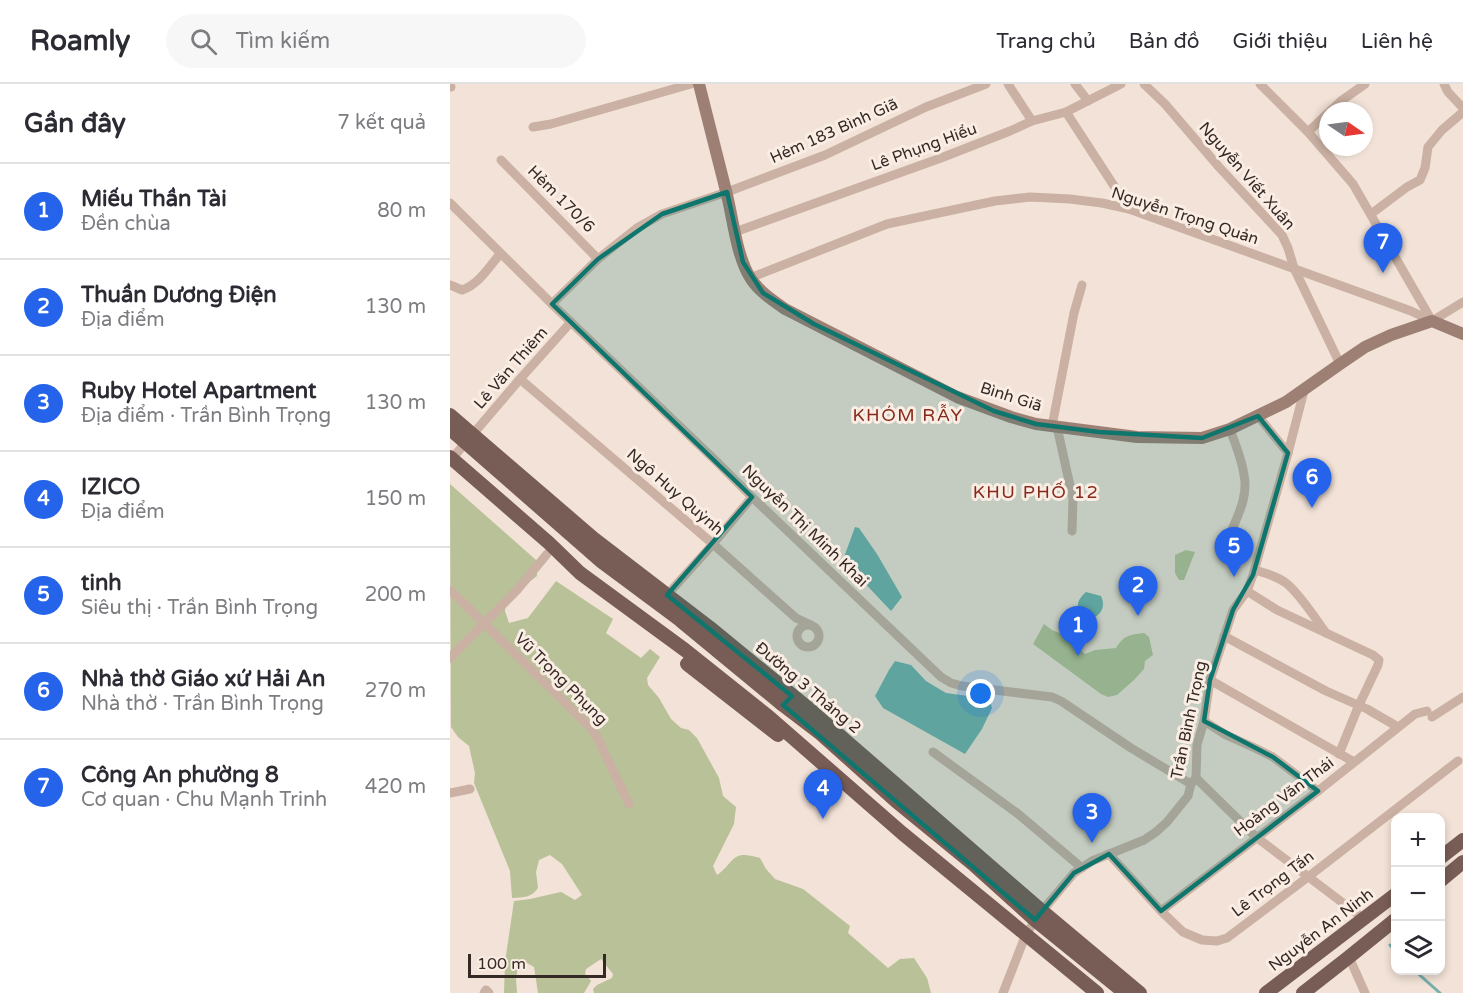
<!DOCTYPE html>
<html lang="vi">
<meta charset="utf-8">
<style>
:root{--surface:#fff;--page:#f7f7f7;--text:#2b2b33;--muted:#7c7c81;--line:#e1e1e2;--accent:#2563eb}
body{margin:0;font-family:"Varela Round",sans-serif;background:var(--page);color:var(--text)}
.controls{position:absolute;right:18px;bottom:18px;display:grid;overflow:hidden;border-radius:12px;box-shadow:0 3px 9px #0003}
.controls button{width:54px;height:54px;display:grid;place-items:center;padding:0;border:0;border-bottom:2px solid var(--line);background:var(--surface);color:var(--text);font:30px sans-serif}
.compass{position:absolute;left:869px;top:18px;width:54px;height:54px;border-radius:50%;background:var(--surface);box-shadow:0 3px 9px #0003;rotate:103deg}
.scale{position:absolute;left:18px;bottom:15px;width:138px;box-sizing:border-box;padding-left:6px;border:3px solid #352925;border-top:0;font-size:16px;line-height:21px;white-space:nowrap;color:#352925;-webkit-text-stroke:4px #faede4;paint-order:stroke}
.you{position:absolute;left:531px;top:610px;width:21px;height:21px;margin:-15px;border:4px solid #fff;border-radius:50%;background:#1a73e8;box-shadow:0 0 0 9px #1a73e833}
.badge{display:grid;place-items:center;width:39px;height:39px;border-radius:50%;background:var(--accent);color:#fff;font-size:20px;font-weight:700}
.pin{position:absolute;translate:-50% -50px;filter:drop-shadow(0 2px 3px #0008)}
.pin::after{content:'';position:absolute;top:32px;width:21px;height:18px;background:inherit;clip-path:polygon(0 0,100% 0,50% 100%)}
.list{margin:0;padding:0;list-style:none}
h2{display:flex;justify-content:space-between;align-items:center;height:78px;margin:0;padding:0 24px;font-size:26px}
h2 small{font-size:20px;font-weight:400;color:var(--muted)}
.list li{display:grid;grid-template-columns:39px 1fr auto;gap:18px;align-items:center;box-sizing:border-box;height:96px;padding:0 24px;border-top:2px solid var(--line)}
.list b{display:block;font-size:22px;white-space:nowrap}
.list p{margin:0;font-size:20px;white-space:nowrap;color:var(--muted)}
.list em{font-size:20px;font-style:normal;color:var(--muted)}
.icon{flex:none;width:33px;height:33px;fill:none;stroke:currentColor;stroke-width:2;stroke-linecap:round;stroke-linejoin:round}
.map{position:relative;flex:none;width:1013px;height:909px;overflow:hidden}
header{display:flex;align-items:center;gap:36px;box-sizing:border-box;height:84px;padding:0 30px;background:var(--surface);border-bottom:2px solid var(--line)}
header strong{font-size:28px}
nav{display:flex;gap:33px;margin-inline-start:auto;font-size:21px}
.search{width:420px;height:54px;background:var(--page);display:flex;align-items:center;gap:15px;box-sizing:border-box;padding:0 21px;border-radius:33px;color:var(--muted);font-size:22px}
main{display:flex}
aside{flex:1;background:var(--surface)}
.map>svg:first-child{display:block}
</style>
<header>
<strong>Roamly</strong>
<div class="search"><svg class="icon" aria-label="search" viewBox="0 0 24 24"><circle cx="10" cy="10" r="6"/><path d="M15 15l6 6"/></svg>Tìm kiếm</div>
<nav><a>Trang chủ</a><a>Bản đồ</a><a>Giới thiệu</a><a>Liên hệ</a></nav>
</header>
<main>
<aside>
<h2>Gần đây<small>7 kết quả</small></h2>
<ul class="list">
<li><span class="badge">1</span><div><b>Miếu Thần Tài</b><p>Đền chùa</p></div><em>80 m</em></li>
<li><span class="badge">2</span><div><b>Thuần Dương Điện</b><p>Địa điểm</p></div><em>130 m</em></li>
<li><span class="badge">3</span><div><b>Ruby Hotel Apartment</b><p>Địa điểm · Trần Bình Trọng</p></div><em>130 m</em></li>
<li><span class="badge">4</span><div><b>IZICO</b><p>Địa điểm</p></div><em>150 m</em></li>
<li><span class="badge">5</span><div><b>tinh</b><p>Siêu thị · Trần Bình Trọng</p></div><em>200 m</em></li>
<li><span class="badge">6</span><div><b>Nhà thờ Giáo xứ Hải An</b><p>Nhà thờ · Trần Bình Trọng</p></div><em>270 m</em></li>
<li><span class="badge">7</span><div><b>Công An phường 8</b><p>Cơ quan · Chu Mạnh Trinh</p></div><em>420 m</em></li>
</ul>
</aside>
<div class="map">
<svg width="1013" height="909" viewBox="0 0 1013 909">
<rect width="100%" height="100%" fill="#f2e2d7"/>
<g fill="#b8c197">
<path d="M0,400l86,76 1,16 -31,24 -1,11 4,12 19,-5 28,-37 57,38 -7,14 35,25 9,-9 10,8 -13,21 1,7 11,13 12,21 10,9 8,2 8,8 22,40 4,18 13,11 -2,17 -21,42 4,9c19,-14 14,-26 43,-17l6,11 9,10 28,10 47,37 -2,7 40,35 12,-9 14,-1 13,20 4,15h-337l-1,-4 4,-4 15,-7 1,-4 -12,-15 -15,10 -1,5 6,7 -7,12h-46l-4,-26 -7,-4 -9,3 -2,13 1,14h-13l1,-31 9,-61 16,-2 31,-7 14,8 7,-5 -20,-31 -12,-9 -11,5 -3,12 2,16c-7,10 -14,9 -26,10l-2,-27 -36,-88 1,-10 -6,-27 -11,-9 -7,-10z"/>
<polygon points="736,466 745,468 734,496 729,496 725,489 725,471"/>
<path d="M594,540l8,6 12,5 21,19 10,-4 21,-2c8,-13 13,-13 28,-15l5,4 4,18 -8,6 -1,8 -10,11 -17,15 -9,2 -7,-3 -68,-50z"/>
</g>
<g fill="#75b0ac">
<polygon points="405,443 409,444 427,470 452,513 441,527 393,476"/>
<path d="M636,508l15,4c4,9 2,16 -6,21 -15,-4 -25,-11 -9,-25z"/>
<polygon points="445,577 461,581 476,597 496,609 533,614 540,616 542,624 532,645 515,670 433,624 425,612 439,586"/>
</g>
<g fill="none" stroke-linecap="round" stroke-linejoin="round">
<g stroke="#75b0ac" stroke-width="3">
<polyline points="940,861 946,868"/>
<polyline points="964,886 990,909"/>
</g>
<g stroke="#cab1a3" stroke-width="9">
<polyline points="558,0 582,37"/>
<polyline points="625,0 638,17"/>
<polyline points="694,0 715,20 769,83 832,151 838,164 844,184 890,280"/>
<polyline points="810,0 858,48 903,100 982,237"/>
<polyline points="994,0 998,8 1013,24"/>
<polyline points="0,3 1,3"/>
<polyline points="880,27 891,17 915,0"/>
<polyline points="616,28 679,125"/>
<polyline points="83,43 101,40 241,0"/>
<polyline points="858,48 878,29"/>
<polyline points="51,76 148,175"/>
<polyline points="0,119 102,220 266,377 302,413 491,593 501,599 512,602 602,613 611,617 681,664 741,700"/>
<polyline points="921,130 957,103 970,96 975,84 978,63 992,46 1013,28"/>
<polyline points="285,148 491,74 560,47 582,37 616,28 671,0"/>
<polyline points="300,194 437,140 545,117 580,113 620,115 652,119 679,125 961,227 982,237"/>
<path d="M0,201l12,5c17,-6 27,-23 38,-36"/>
<polyline points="102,220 148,175 187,144 212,130 277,108 375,71 476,23 536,0"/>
<polyline points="982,237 1013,218"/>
<polyline points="70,295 263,460 346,534 361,541"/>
<polyline points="808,332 838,369"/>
<polyline points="602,342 624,229 632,201"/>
<polyline points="607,343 623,415 622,447"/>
<polyline points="0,377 70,295 121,238"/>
<path d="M778,455c8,-20 21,-42 16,-64 -2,-16 -9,-31 -14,-46"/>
<path d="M805,486c10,3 22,6 31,13 14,11 29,35 40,50"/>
<polyline points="0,506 140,643 148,655 179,720"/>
<polyline points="797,507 827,526 923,571 929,576 928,581 909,621 889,670"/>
<polyline points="217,511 263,460 302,413"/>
<circle cx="358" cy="552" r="11"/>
<polyline points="774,552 876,607 917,625 948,643"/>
<polyline points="0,574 68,505 97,470"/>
<polyline points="760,596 904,678"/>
<polyline points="982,633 1013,613"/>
<polyline points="754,637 776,651 805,664 823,673 868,707"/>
<polyline points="483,668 567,729 632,784"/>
<polyline points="746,694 806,753 914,835"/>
<polyline points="0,709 20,705"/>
<polyline points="659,770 711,827 733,848 752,856 767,857 777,854 858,793 1008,677"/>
<polyline points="711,827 868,707 965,630 977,627"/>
<polyline points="899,873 915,909"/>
<polyline points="34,909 36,906 39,909"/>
<polyline points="553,909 576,850 592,827 624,789 642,777 694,756 706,748 717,738 738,712 741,700 746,694 747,661 754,637 760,596 783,526 797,507 803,491 838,369 855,303"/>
</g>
<path stroke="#9e7f74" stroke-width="12" d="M249,0c9,36 18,71 27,107 7,26 10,65 25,88 9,13 21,21 34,30l172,88 54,20 25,7 101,13 65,1 28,-9 56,-27 54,-38 25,-17 26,-12 41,-14 31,13"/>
<g stroke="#785d56" stroke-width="14">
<polyline points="0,331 143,454 259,543 358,624 592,827 690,909"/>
<polyline points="0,345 152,478 230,536 333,621 371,650 446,717 523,780 585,836 675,909"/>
<polyline points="0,373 99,459 130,489 235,566 319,633 452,749 647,909"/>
<polyline points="237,580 328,651"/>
<polyline points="990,774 1013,756"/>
<polyline points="990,797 1013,778"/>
<polyline points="816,909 946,810"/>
<polyline points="853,909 899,873 946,835"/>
</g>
</g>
<path fill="#0f766e" fill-opacity="0.2" stroke="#0f766e" stroke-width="4.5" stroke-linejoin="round" d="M277,108l16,70 20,31 51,31 180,87 42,13 63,8 103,6 56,-22 30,37 -35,122 -20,35 -23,70 -6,41 69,36 45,34 -157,120 -52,-57 -35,19 -39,47 -252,-215 9,-9 -125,-101 85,-98 -200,-193 46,-45 64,-45z"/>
<g text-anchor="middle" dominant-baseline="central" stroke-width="6" stroke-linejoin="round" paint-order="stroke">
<g font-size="16" fill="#352925" stroke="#faede4">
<text transform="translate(384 47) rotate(-24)">Hẻm 183 Bình Giã</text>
<text transform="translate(474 63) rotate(-20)">Lê Phụng Hiểu</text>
<text transform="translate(797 92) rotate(49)">Nguyễn Viết Xuân</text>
<text transform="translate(111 115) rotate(45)">Hẻm 170/6</text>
<text transform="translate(735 132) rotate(18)">Nguyễn Trọng Quản</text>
<text transform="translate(61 284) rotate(-49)">Lê Văn Thiêm</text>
<text transform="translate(561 313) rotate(18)">Bình Giã</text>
<text transform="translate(225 408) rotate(41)">Ngô Huy Quỳnh</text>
<text transform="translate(355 442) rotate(44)">Nguyễn Thị Minh Khai</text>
<text transform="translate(111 595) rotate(45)">Vũ Trọng Phụng</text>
<text transform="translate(358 604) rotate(40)">Đường 3 Tháng 2</text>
<text transform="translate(739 636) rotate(-78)">Trần Bình Trọng</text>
<text transform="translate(834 713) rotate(-37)">Hoàng Văn Thái</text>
<text transform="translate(823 800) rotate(-37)">Lê Trọng Tấn</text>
<text transform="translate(871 846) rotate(-37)">Nguyễn An Ninh</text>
</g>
<g font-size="18" letter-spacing="1.5" fill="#87291b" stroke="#faede4">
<text x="458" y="331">KHÓM RẪY</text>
<text x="586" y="408">KHU PHỐ 12</text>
</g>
</g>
</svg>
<div class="controls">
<button>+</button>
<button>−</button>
<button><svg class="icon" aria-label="layers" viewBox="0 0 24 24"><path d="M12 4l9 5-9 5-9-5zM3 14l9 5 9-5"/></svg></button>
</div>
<svg class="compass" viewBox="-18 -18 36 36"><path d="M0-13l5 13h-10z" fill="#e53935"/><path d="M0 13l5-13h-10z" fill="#7c7c81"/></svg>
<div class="scale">100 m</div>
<div class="you"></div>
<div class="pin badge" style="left:628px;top:572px">1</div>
<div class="pin badge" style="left:688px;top:532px">2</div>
<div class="pin badge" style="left:642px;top:759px">3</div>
<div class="pin badge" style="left:373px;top:735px">4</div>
<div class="pin badge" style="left:784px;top:493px">5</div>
<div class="pin badge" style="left:862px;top:424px">6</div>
<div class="pin badge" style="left:933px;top:189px">7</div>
</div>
</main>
